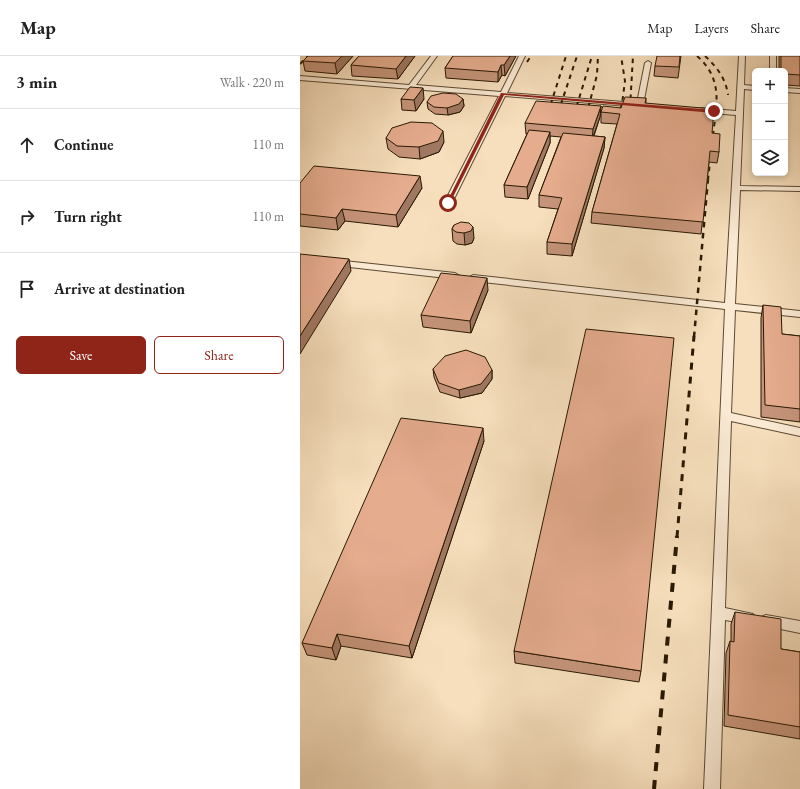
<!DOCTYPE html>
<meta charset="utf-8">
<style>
:root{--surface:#fff;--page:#f2f2f2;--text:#222;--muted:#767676;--line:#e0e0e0;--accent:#8f2418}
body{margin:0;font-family:"EB Garamond",serif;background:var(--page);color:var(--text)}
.controls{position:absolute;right:12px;top:12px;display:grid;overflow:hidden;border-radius:6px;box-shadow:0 2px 6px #0003}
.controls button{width:36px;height:36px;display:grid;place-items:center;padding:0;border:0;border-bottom:1px solid var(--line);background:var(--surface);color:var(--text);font:20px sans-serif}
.stop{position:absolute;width:12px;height:12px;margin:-9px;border:3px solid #8f2418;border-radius:50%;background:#fff}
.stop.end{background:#8f2418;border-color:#fff;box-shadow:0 1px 4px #0008}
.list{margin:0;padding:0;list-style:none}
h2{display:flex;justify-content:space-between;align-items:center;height:52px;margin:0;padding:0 16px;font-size:17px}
h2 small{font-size:13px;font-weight:400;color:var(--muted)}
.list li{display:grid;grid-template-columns:26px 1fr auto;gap:12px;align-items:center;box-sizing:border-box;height:72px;padding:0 16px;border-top:1px solid var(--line)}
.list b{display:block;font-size:15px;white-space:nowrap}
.list em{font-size:13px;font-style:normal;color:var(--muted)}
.actions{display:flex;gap:8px;padding:12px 16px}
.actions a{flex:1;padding:9px 0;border:1px solid var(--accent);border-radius:6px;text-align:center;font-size:14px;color:var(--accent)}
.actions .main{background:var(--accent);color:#fff}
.icon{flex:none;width:22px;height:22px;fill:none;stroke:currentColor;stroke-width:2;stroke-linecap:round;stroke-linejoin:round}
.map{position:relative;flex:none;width:500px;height:733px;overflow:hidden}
header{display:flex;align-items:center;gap:24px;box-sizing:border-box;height:56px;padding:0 20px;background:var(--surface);border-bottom:1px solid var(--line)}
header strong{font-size:19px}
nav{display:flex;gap:22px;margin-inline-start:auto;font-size:14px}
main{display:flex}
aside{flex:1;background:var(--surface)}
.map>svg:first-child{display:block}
</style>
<header>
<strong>Map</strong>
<nav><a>Map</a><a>Layers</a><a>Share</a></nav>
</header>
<main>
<aside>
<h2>3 min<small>Walk · 220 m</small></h2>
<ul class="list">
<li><svg class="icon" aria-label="ahead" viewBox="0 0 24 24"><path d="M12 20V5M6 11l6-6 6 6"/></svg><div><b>Continue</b></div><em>110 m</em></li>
<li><svg class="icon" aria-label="right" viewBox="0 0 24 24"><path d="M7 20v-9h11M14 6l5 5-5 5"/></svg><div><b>Turn right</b></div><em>110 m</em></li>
<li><svg class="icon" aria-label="arrive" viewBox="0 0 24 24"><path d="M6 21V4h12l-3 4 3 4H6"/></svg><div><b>Arrive at destination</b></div></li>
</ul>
<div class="actions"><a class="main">Save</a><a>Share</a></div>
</aside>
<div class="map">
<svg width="500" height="733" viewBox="0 0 500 733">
<rect width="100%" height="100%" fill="#f7dfbd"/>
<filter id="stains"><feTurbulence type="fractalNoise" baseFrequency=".005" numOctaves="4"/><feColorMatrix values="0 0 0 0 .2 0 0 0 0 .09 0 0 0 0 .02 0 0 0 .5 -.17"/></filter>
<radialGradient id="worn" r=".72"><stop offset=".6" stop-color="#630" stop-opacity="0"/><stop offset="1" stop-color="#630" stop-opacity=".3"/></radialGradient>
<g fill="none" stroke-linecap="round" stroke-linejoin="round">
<defs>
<g id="service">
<polygon points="131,0 137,0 116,29 201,36 219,0 225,0 207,37 337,47 345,7 348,5 351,7 343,49 340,51 205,40 152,147 148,149 144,147 199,40 0,24 0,20 109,29"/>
<polygon points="439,0 445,0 444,29 455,30 455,34 444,33 440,130 500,131 500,135 440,134 435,248 500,255 500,261 435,254 431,357 500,372 500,380 431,365 425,552 453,558 455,562 453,566 448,568 425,564 420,733 404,733 425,253 173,225 168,222 173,219 425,247 436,59 400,56 397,54 400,52 436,55"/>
<rect x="470" y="0" width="6" height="15"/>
<polygon points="485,32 500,33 500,37 485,36"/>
<polygon points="35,204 155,217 160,220 155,223 32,209 31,207 32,205"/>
<polygon points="466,559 500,565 500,577 461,569 459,565 461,561"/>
</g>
</defs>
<use href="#service" stroke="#5c4a32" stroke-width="2"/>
<use href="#service" fill="#faead4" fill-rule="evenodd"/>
<g stroke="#291903" stroke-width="2" stroke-dasharray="4.5 4.5" stroke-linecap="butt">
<path d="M397,0c29,25 18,54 15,88"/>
<path d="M405,0c12,11 21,23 23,39"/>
<polyline points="227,6 231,0"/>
<polyline points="0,8 8,0"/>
<polyline points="330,52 333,0"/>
<polyline points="248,57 266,0"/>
<polyline points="258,57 277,0"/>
<polyline points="274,59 292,0"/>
<polyline points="286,60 297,19 298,0"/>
<polyline points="318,62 322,48 325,25 321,0"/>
<polyline points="408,124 410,106"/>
</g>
<polyline stroke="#291903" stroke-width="2.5" stroke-dasharray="5.5 5.5" stroke-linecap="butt" points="394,281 408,123"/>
<polyline stroke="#291903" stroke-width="3" stroke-dasharray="7 7" stroke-linecap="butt" points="377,481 394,280"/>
<polyline stroke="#291903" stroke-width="4" stroke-dasharray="9 9" stroke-linecap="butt" points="354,733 377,480"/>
</g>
<g fill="#c5947a" stroke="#291903">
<polygon points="8,0 53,0 37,18 5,15 3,5"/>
<polygon points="59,0 115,0 98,23 52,20 51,9"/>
<polygon points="153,0 216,0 205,20 202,19 198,26 146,22 145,12"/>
<polygon points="381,0 378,22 354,20 355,10"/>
<polygon points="479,0 500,0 500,30 485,29 485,15 479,15"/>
<polygon points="346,42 346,48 412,77 419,96 417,107 409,106 401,178 291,167 292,156 317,68 301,67 301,56 321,52"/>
<polygon points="101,43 124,43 116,55 102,54"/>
<polygon points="163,43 164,50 160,56 148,59 135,58 128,53 127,46"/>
<polygon points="301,50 300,61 294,80 305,81 304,92 272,200 247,198 247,186 258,153 239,151 239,139 261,81 250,80 250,87 228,143 205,141 204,129 227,78 226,78 225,67"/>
<polygon points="86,82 144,86 139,96 120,103 99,101 88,93"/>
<polygon points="0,127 122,132 98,171 45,165 38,174 0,170"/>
<polygon points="154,169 174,182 172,187 165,189 157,188 153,185 152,173"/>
<polygon points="188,234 171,277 123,271 121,259"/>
<polygon points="463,249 482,278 500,280 500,366 461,361 461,262"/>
<polygon points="133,313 192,314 192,323 182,337 160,342 140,336 134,321"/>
<polygon points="184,385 112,602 41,590 36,604 7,599 2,587"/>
<polygon points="435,556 481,593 500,596 500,683 424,670 426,597 430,585 431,586 431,568"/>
<polygon points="214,595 341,615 339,626 215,607"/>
</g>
<g fill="#a07863" stroke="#291903">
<polygon points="42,0 53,0 37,18 35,7"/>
<polygon points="106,0 115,0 98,23 96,13"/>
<polygon points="210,0 216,0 205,20 204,9"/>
<polygon points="201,9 202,19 198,26 198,16"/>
<polygon points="123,32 124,43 116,55 114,44"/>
<polygon points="163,43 164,50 160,56 148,59 147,52"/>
<polygon points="301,50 300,61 292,84 293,73"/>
<polygon points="143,75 144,86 139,96 120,103 119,91"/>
<polygon points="250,76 250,87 228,143 227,131"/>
<polygon points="305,81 304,92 272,200 272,188"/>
<polygon points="120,120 122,132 98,171 96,159"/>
<polygon points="42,153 45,165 38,174 36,162"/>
<polygon points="173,171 174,182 172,187 165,189 164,177"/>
<polygon points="49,203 51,215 0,298 0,280"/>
<polygon points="187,222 188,234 171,277 170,265"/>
<polygon points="192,314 192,323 182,337 160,342 159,334"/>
<polygon points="183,372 184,385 112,602 109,590"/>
<polygon points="37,578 41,590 36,604 32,592"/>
</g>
<g fill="#e5ac8e" stroke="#291903">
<polygon points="8,0 42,0 35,7 3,5"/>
<polygon points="59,0 106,0 96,13 51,9"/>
<polygon points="153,0 210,0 204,9 201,9 198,16 145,12"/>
<polygon points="357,0 380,0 379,11 355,10"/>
<polygon points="481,0 500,0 500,19 485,18 485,15 481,15"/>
<polygon points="110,31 123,32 114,44 101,43"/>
<polygon points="143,37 156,38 163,43 159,48 147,52 134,51 127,46 131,40"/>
<polygon points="325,41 346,42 345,47 414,53 412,77 420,78 419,96 410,95 403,166 292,156 320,58 301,56 303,50 321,52"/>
<polygon points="236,45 301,50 293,73 225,67"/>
<polygon points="111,66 132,67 143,75 138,85 119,91 97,90 86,82 92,72"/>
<polygon points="229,74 250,76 227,131 204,129"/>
<polygon points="263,77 305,81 272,188 247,186 262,142 239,139"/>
<polygon points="14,110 120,120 96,159 42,153 36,162 0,158 0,127"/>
<polygon points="161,166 169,167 173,171 171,175 164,177 156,176 152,173 154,169"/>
<polygon points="0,198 49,203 0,280"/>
<polygon points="141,217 187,222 170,265 121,259"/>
<polygon points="463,249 481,251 482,278 500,280 500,353 465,349"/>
<polygon points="286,273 374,282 341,615 214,595"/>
<polygon points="166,294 185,301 192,314 181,328 159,334 139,327 133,313 145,300"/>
<polygon points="101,362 183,372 109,590 37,578 32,592 2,587"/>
<polygon points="435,556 481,563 481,593 500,596 500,671 428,659 430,585 434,586"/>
</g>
<polygon fill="#8f2418" points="201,37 414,54 416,55 414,57 204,39 150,147 146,148"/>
<rect width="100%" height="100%" filter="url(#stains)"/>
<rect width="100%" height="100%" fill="url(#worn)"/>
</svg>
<div class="controls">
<button>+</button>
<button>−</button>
<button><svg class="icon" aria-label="layers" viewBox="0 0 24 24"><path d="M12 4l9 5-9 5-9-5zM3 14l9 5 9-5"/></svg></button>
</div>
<div class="stop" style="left:148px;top:147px"></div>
<div class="stop end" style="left:414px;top:55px"></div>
</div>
</main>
